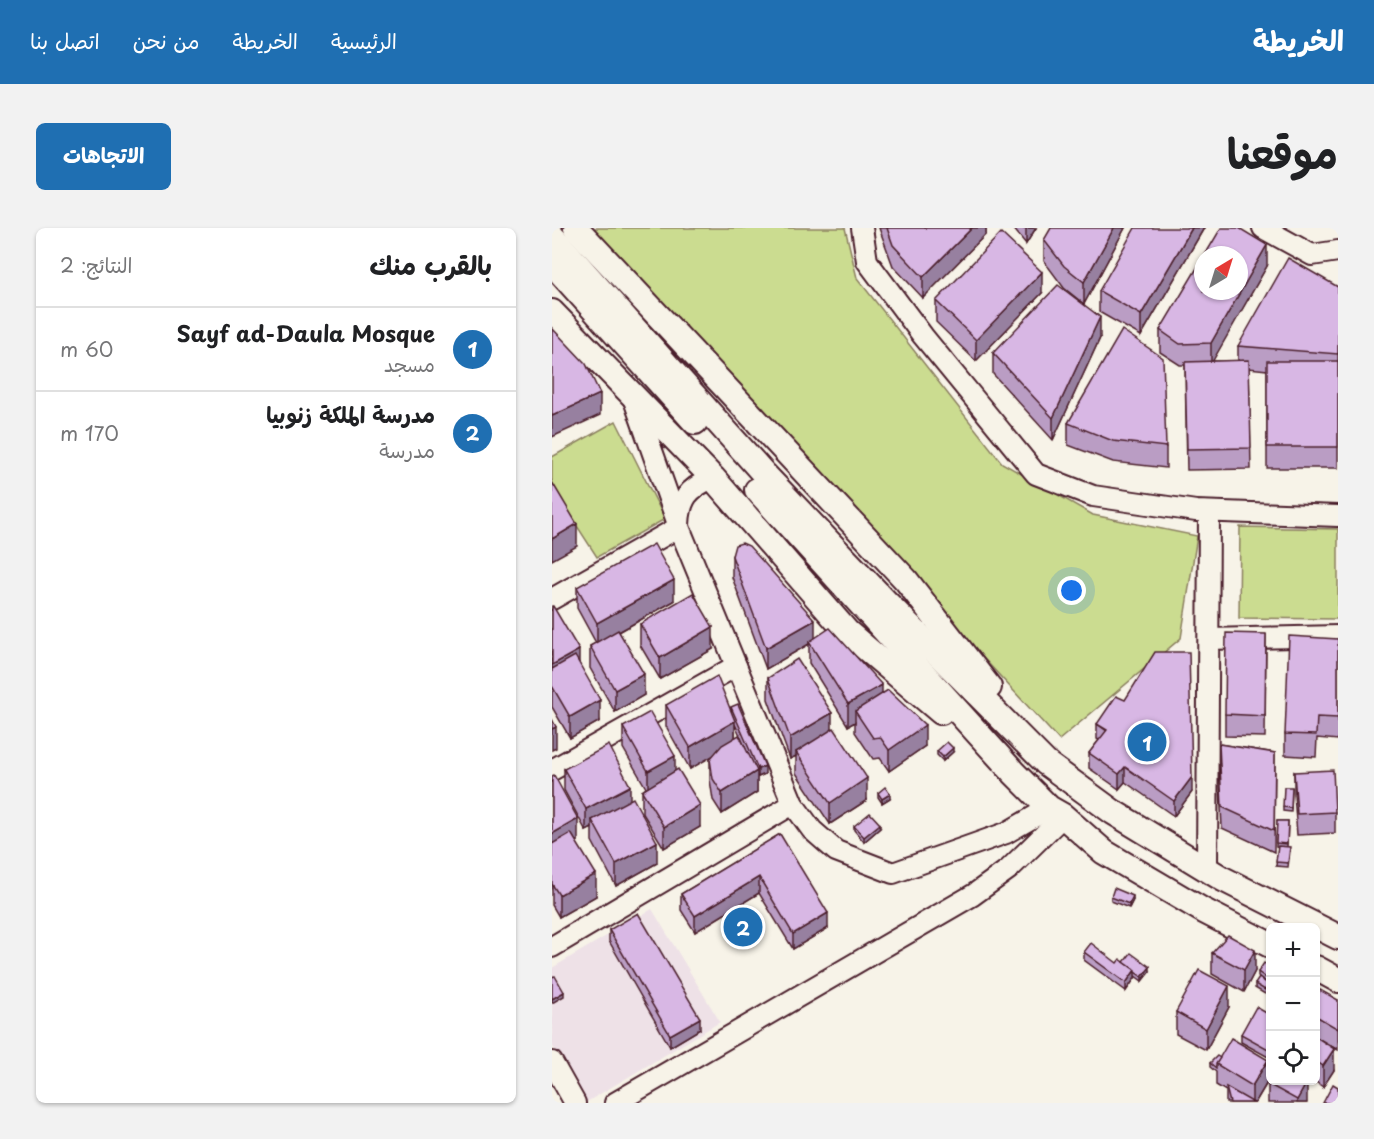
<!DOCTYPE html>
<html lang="ar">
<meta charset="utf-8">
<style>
:root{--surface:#fff;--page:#f2f2f2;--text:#202124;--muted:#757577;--line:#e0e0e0;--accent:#1f6fb2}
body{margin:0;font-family:"Playpen Sans","Playpen Sans Arabic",sans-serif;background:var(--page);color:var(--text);direction:rtl}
.controls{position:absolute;right:18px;bottom:18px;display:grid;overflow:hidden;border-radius:9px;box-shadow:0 2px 4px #0004}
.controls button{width:54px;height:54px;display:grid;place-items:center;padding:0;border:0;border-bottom:2px solid var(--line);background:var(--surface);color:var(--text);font:30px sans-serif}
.compass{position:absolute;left:642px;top:18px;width:54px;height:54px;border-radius:50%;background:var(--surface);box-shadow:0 2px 4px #0004;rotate:38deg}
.you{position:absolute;left:520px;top:363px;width:21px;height:21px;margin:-15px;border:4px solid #fff;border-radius:50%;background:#1a73e8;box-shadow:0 0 0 9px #1a73e833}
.badge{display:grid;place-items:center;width:39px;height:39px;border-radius:50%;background:var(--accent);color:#fff;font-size:20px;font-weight:700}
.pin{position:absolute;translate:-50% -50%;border:3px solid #fff;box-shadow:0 2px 6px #0006}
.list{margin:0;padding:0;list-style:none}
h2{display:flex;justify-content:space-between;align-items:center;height:78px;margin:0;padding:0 24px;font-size:26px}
h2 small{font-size:20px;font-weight:400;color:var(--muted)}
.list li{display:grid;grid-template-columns:39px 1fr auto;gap:18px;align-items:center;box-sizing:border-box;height:84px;padding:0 24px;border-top:2px solid var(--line)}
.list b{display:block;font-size:22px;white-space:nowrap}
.list p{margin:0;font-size:20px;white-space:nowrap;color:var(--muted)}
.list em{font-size:20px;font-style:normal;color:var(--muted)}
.icon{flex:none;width:33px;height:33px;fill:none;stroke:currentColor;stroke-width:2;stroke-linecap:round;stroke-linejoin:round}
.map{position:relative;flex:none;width:786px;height:875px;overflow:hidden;direction:ltr;border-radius:9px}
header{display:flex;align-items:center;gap:36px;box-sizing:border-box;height:84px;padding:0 30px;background:var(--accent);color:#fff}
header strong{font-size:28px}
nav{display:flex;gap:33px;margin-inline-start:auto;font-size:21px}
.intro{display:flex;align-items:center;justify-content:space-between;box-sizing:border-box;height:144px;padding:0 36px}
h1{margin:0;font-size:42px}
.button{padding:15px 27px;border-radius:9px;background:var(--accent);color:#fff;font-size:21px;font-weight:700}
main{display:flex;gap:36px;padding:0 36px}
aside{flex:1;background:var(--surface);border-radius:9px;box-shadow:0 2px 4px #0004}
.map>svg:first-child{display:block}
</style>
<header>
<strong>الخريطة</strong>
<nav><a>الرئيسية</a><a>الخريطة</a><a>من نحن</a><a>اتصل بنا</a></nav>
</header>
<div class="intro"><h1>موقعنا</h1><a class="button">الاتجاهات</a></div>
<main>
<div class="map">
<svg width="786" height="875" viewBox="0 0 786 875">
<rect width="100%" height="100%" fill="#f7f3e8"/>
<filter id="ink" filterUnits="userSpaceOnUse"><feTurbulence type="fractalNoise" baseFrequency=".0167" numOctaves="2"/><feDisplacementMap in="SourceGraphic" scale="12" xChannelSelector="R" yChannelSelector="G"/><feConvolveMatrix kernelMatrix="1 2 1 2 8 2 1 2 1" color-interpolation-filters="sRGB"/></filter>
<g filter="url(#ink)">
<polygon fill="#eee1e7" points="100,681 168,794 33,875 0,817 0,740"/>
<g fill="#cbdc90" stroke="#8a7e5e" stroke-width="1.5">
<polygon points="34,0 293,0 305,50 450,235 541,287 645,308 629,410 507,512"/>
<polygon points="64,193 113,291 45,329 0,259 0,229"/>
<polygon points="688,299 786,301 786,391 687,390"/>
</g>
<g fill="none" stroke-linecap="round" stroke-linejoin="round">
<defs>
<g id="minor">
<polyline points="310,0 315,33 371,108 484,246 541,268 644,283 786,288"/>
<polyline points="711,0 760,27 786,23"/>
<polyline points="81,169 127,299 241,576 260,602 284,623 341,645 454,605 497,580"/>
<path d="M127,297c1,-26 9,-37 34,-47"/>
<polyline points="0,371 127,299"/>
<polyline points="657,411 786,408"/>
<polyline points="0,542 184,438"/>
<polyline points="655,641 657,284"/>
<polyline points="0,719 241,576"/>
<polyline points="0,834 23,875"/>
<polyline points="63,875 421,667 457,641 511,588"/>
</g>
<g id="major">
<polyline points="24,0 354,352 437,459"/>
<polyline points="0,8 213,247 334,374 494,535 561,584 671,651 786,709"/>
<polyline points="0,35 143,194"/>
<polyline points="0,84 161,250 295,404 389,484"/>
<polyline points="205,262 462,545 497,580 511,588 552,624 652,683 718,717"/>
<polyline points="764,740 786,752"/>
</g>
</defs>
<use href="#minor" stroke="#4a1f2b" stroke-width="24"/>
<use href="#major" stroke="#4a1f2b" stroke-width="28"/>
<use href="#minor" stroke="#f7f3e8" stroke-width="20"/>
<use href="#major" stroke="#f7f3e8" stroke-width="24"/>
</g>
<g fill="#ba9dc4" stroke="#4a1f2b" stroke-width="1.5" fill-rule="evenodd">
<polygon points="327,0 434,0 434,6 371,70 341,38"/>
<polygon points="461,0 484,0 474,16"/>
<polygon points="573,0 532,76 512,60 492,33 492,12"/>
<polygon points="652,0 589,108 547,84 547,63"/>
<polygon points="715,38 660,133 686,133 686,118 786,59 786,240 715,240 715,142 697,140 699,241 635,242 633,137 628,137 608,124 608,102"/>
<polygon points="490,65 424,133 384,94 384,73"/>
<polygon points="548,110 501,212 441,146 441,125"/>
<polygon points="516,195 614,219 614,240 561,234 516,217"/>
<polygon points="180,328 263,410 330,466 373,518 337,543 328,530 321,531 303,504 303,494 296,498 257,435 257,416 214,441 180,349"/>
<polygon points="25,359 122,373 67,404 92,467 63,484 38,440 38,418 44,415 25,380"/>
<polygon points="0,378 27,435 48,493 18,510 0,479"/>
<polygon points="88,396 161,421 108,451 88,417"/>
<polygon points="714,406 713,509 673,508 673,486"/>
<polygon points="786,411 786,512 765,510 764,529 733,527 733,506"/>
<polygon points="216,450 280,500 315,572 278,596 244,545 244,528 238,531 216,471"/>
<path d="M114,477l65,7v-5l34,67 -7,3 -1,-1v16l-35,22 -9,-14 -3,-20v-21l3,-4 -23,14 -24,-43zM183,496l11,25 -11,-12z"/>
<polygon points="545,496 640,564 622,588 573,554 567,561 537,540 537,525 547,512 545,511"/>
<polygon points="71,499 123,543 148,599 112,620 90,584 90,563 94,560 71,520"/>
<polygon points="667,516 723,525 722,624 670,600 667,537"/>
<polygon points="385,523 401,524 391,533 385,527"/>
<polygon points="12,541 105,635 64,658 40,613 40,600 34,603 12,562"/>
<polygon points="742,544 783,584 783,605 745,607 742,566"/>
<polygon points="0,548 26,613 24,613 44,668 7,689 0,677"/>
<polygon points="740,559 739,584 731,583 731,579"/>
<polygon points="326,565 338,570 330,575 326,569"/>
<polygon points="725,593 736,593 735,619 738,623 736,639 724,638 726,620 724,619"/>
<polygon points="302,598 328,600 312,614 302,602"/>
<polygon points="228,606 276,700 241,721 207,665 143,704 129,682 129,666"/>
<polygon points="559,669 581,672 577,680 559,673"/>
<polygon points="57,702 148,801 118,819 57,713"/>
<polygon points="532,724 565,735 572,734 598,743 590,753 583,748 583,750 574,763 532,732"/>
<polygon points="660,725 703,743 692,764 660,746"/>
<polygon points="718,739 718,771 718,763 716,762 713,766 703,760 703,756 715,755 706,748 706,744"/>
<polygon points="764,770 786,772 786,822 764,809"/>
<polygon points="677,779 654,822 624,806 624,784"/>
<polygon points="718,787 718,830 689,814 689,806"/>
<polygon points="764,809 782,842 771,859 761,852 764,852"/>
<polygon points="668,830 716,853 703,875 674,875 674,863 664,857 664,844 658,839 658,835"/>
<polygon points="716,856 755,875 716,875"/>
</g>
<g fill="#9780a0" stroke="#4a1f2b" stroke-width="1.5">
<polygon points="420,0 434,0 434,6 371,70 371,49"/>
<polygon points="474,0 484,0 474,16"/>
<polygon points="562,0 573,0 532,76 532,54"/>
<polygon points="640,0 652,0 589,108 589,87"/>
<polygon points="715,17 715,38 659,136 659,115"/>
<polygon points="490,44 490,65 424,133 424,112"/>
<polygon points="548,89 548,110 501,212 501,190"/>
<polygon points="48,166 48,187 0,209 0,188"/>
<polygon points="25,296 25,318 0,332 0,311"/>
<polygon points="122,352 122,373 45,416 45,395"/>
<polygon points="263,392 263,413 257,414 257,416 214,441 214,420"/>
<polygon points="161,399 161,421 108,451 108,430"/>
<polygon points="27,422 27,443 0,459 0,437"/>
<polygon points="92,446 92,467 63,484 63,462"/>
<polygon points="330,457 330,478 303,483 303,494 296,498 296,476"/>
<polygon points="48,472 48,493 18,510 18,489"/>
<polygon points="280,485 280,506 244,524 244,528 238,531 238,510"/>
<polygon points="183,493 183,515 138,541 138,519"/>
<polygon points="373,497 373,518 337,543 337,522"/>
<polygon points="4,499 4,520 0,522 0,501"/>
<polygon points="401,520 401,524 391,533 391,529"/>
<polygon points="123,528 123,549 96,564 96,543"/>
<polygon points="213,538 213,546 206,549 206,541"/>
<polygon points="573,539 573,554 567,561 567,546"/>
<polygon points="205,543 205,564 170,586 170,565"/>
<polygon points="640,549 640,564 622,588 622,573"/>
<polygon points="315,550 315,572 278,596 278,575"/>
<polygon points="78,558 78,579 40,592 40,600 34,603 34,581"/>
<polygon points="338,566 338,570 330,575 330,571"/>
<polygon points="148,577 148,599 112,620 112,599"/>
<polygon points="26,591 26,613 0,627 0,606"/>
<polygon points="328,596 328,600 312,614 312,609"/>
<polygon points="105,614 105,635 64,658 64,636"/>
<polygon points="44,646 44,668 7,689 7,667"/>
<polygon points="207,649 207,665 143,704 143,688"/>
<polygon points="581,668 581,672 577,680 577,676"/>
<polygon points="276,685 276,700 241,721 241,706"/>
<polygon points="703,722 703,743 692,764 692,742"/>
<polygon points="598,739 598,743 590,753 590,749"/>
<polygon points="583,742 583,750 574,763 574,755"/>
<polygon points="677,758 677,779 654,822 654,801"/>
<polygon points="12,764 12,768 0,775 0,771"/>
<polygon points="148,790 148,801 118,819 118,807"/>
<polygon points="782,821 782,842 771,859 771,838"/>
<polygon points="716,832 716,853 703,875 700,875 700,858"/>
<polygon points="755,854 755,875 745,875 745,872"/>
</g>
<g fill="#d8b7e4" stroke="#4a1f2b" stroke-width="1.5">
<polygon points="335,0 420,0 371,49 341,17"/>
<polygon points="499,0 562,0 532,54 512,38 492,12"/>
<polygon points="583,0 640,0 589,87 547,63"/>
<polygon points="669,0 687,0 715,17 659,115 628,116 608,102 651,30 651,63 687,63 687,27 653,27"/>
<polygon points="449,5 490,44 424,112 384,73"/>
<polygon points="736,30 786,59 786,126 686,118"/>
<polygon points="506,57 548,89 501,190 441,125"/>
<polygon points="0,100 34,136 48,166 0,188"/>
<polygon points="570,102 611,130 614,219 561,213 516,195"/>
<polygon points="697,132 699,220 635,221 633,134"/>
<rect x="715" y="133" width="71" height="86"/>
<polygon points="0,254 25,296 0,311"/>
<polygon points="190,315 197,318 263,392 214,420 180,328 183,317"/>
<polygon points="102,316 122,352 45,395 25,359"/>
<polygon points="141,365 161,399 108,430 88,396"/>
<polygon points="0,378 1,378 27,422 0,437"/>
<polygon points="278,400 330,457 296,476 257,414"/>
<polygon points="66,402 92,446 63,462 38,418"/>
<polygon points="674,405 714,406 713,488 673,486"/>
<polygon points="737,408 786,411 786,490 765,489 764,507 733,506"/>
<polygon points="603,424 637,424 640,549 622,573 573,539 567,546 537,525 555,502 545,496 564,468 573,472"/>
<polygon points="23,428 48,472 18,489 0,458 0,441"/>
<polygon points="245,431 280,485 238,510 216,450"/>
<polygon points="165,448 183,493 138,519 114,477"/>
<polygon points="336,462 373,497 337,522 328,509 321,510 303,483"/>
<polygon points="186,476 213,538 206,541 179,479"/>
<polygon points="98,484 123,528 96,543 71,499"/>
<polygon points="0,491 4,499 0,501"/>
<polygon points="282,500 315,550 278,575 244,524"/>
<polygon points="187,507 205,543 170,565 161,551 158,531 170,517"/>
<polygon points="395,514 401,520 391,529 385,523"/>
<polygon points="667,516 723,525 722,603 670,579"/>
<polygon points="57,517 78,558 34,581 12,541"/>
<polygon points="126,541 148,577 112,599 90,563"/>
<polygon points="781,542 783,584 745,586 742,544"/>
<polygon points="2,547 26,591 0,606 0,548"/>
<polygon points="333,559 338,566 330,571 326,565"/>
<polygon points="732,559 740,559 739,580 731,579"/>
<polygon points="81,570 105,614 64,636 40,592"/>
<polygon points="318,585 328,596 312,609 302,598"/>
<polygon points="725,593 736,593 735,616 724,615"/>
<polygon points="19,605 44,646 7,667 0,656 0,616"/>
<polygon points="228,606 276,685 241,706 207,649 143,688 129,666"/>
<polygon points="726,618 738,619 736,635 724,634"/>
<polygon points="562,660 581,668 577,676 559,669"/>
<polygon points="86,685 148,790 118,807 57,702"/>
<polygon points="676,707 703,722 692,742 660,725"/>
<polygon points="539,715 565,735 568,731 583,742 574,755 532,724"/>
<polygon points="579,725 598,739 590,749 583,744 583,742 572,734"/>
<polygon points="712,735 718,739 718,760 716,758 713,762 703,756 707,750 715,755 717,752 706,744"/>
<polygon points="647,742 677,758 654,801 624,784"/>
<polygon points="3,748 12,764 0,771 0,749"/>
<polygon points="768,762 786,772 786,801 764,788 764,770"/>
<polygon points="704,779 718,787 718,822 689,806"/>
<polygon points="764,809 782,821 771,838 764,833"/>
<polygon points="679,810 716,832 700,858 664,836"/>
<polygon points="665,828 668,830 664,836 664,840 658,835"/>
<polygon points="718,851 718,852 752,852 755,854 745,872 716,856"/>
<polygon points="781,856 786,859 786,875 771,875"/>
<polygon points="674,859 702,875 678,875"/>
</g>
</g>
</svg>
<div class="controls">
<button>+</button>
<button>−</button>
<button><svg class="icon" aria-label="locate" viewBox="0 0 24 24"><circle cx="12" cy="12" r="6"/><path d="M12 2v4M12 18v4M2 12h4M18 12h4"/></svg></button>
</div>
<svg class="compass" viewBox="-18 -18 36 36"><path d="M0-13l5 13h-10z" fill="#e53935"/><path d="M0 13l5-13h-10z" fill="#757577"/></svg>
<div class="you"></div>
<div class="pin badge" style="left:595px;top:514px">1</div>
<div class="pin badge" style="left:191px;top:699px">2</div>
</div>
<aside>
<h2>بالقرب منك<small>النتائج: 2</small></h2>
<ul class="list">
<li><span class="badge">1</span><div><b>Sayf ad-Daula Mosque</b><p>مسجد</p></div><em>60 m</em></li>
<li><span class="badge">2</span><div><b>مدرسة الملكة زنوبيا</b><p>مدرسة</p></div><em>170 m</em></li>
</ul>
</aside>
</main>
